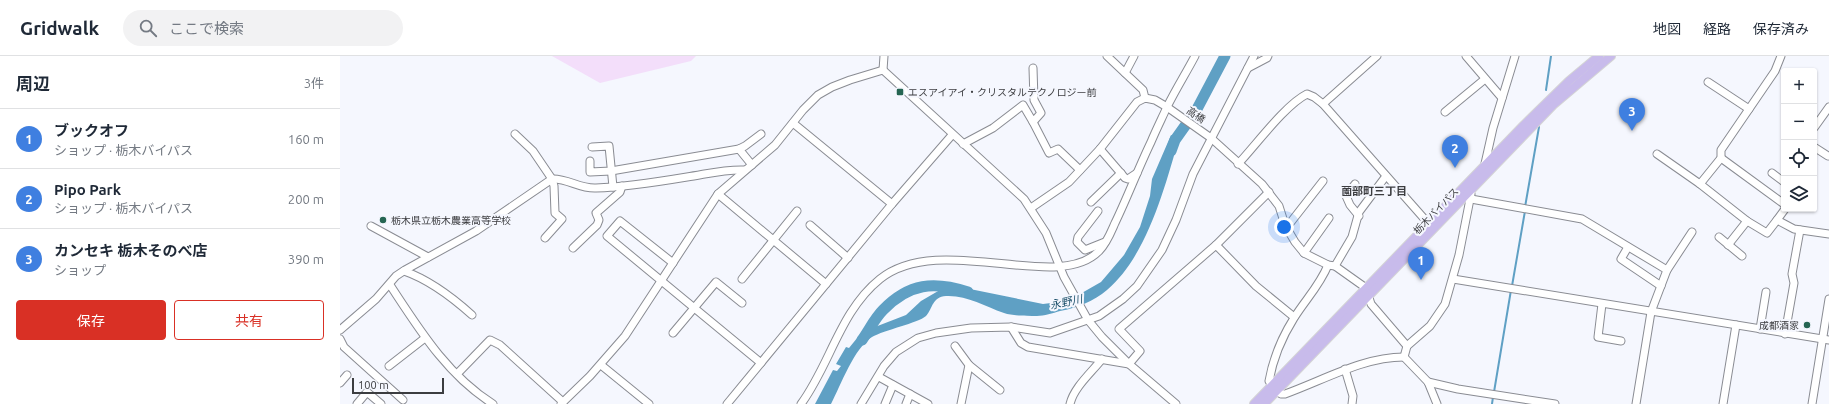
<!DOCTYPE html>
<html lang="ja">
<meta charset="utf-8">
<style>
:root{--surface:#fff;--page:#f2f2f3;--text:#1f2937;--muted:#747a83;--line:#e0e1e3;--accent:#d93025}
body{margin:0;font-family:Ubuntu,"Noto Sans JP",sans-serif;background:var(--page);color:var(--text)}
.controls{position:absolute;right:12px;top:12px;display:grid;overflow:hidden;border-radius:4px;box-shadow:0 1px 3px #0004}
.controls button{width:36px;height:36px;display:grid;place-items:center;padding:0;border:0;border-bottom:1px solid var(--line);background:var(--surface);color:var(--text);font:20px sans-serif}
.scale{position:absolute;left:12px;bottom:10px;width:92px;box-sizing:border-box;padding-left:4px;border:2px solid #3c3d40;border-top:0;font-size:11px;line-height:14px;white-space:nowrap;color:#3c3d40;-webkit-text-stroke:3px #f5f7fe;paint-order:stroke}
.you{position:absolute;left:944px;top:171px;width:14px;height:14px;margin:-10px;border:3px solid #fff;border-radius:50%;background:#1a73e8;box-shadow:0 0 0 6px #1a73e833}
.badge{display:grid;place-items:center;width:26px;height:26px;border-radius:50%;background:var(--accent);color:#fff;font-size:13px;font-weight:700}
.pin{position:absolute;translate:-50% -33px;filter:drop-shadow(0 1px 2px #0008)}
.pin::after{content:'';position:absolute;top:21px;width:14px;height:12px;background:inherit;clip-path:polygon(0 0,100% 0,50% 100%)}
.list{margin:0;padding:0;list-style:none}
h2{display:flex;justify-content:space-between;align-items:center;height:52px;margin:0;padding:0 16px;font-size:17px}
h2 small{font-size:13px;font-weight:400;color:var(--muted)}
.list li{display:grid;grid-template-columns:26px 1fr auto;gap:12px;align-items:center;box-sizing:border-box;height:60px;padding:0 16px;border-top:1px solid var(--line)}
.list b{display:block;font-size:15px;white-space:nowrap}
.list p{margin:0;font-size:13px;white-space:nowrap;color:var(--muted)}
.list em{font-size:13px;font-style:normal;color:var(--muted)}
.actions{display:flex;gap:8px;padding:12px 16px}
.actions a{flex:1;padding:9px 0;border:1px solid var(--accent);border-radius:4px;text-align:center;font-size:14px;color:var(--accent)}
.actions .main{background:var(--accent);color:#fff}
.icon{flex:none;width:22px;height:22px;fill:none;stroke:currentColor;stroke-width:2;stroke-linecap:round;stroke-linejoin:round}
.map{position:relative;flex:none;width:1489px;height:348px;overflow:hidden}
header{display:flex;align-items:center;gap:24px;box-sizing:border-box;height:56px;padding:0 20px;background:var(--surface);border-bottom:1px solid var(--line)}
header strong{font-size:19px}
nav{display:flex;gap:22px;margin-inline-start:auto;font-size:14px}
.search{width:280px;height:36px;background:var(--page);display:flex;align-items:center;gap:10px;box-sizing:border-box;padding:0 14px;border-radius:22px;color:var(--muted);font-size:15px}
main{display:flex}
aside{flex:1;background:var(--surface)}
.map>svg:first-child{display:block}
</style>
<header>
<strong>Gridwalk</strong>
<div class="search"><svg class="icon" aria-label="search" viewBox="0 0 24 24"><circle cx="10" cy="10" r="6"/><path d="M15 15l6 6"/></svg>ここで検索</div>
<nav><a>地図</a><a>経路</a><a>保存済み</a></nav>
</header>
<main>
<aside>
<h2>周辺<small>3件</small></h2>
<ul class="list">
<li><span class="badge" style="background:#3f7fe0">1</span><div><b>ブックオフ</b><p>ショップ · 栃木バイパス</p></div><em>160 m</em></li>
<li><span class="badge" style="background:#3f7fe0">2</span><div><b>Pipo Park</b><p>ショップ · 栃木バイパス</p></div><em>200 m</em></li>
<li><span class="badge" style="background:#3f7fe0">3</span><div><b>カンセキ 栃木そのべ店</b><p>ショップ</p></div><em>390 m</em></li>
</ul>
<div class="actions"><a class="main">保存</a><a>共有</a></div>
</aside>
<div class="map">
<svg width="1489" height="348" viewBox="0 0 1489 348">
<rect width="100%" height="100%" fill="#f5f7fe"/>
<polygon fill="#f3defa" points="212,0 356,0 351,5 260,27"/>
<path fill="#5fa0c4" d="M831,79l8,3c-14,49 -32,118 -72,152 -13,11 -30,18 -47,21 -7,2 -16,5 -23,5 -10,0 -24,0 -33,-3 -20,-7 -37,-18 -58,-17 -14,1 -13,12 -20,20 -8,7 -42,14 -54,21 -18,11 -31,48 -41,67h-16l18,-34 4,1 4,-5 -5,-2 10,-17 3,1 13,-16 44,-17 15,-14 24,-14 20,1 78,16 16,-2 21,-8 21,-12 23,-27 16,-28 10,-31 2,-17z"/>
<g fill="none" stroke-linecap="round" stroke-linejoin="round">
<g stroke="#5fa0c4" stroke-width="2">
<polyline points="1206,34 1211,0"/>
<polyline points="1185,151 1199,71"/>
<polyline points="1172,230 1185,155"/>
<polyline points="1154,336 1171,234"/>
<polyline points="1152,348 1153,341"/>
</g>
<g stroke="#5fa0c4" stroke-width="11">
<polyline points="831,95 835,84 857,53 885,0"/>
<path d="M522,284c7,-10 13,-22 21,-30 26,-27 51,-29 85,-18"/>
</g>
<defs>
<g id="minor">
<polyline points="767,0 803,34 805,42"/>
<polyline points="1126,0 1162,42"/>
<polyline points="1441,0 1435,15 1381,94 1381,102 1360,128 1407,165 1427,177 1437,164 1454,173 1489,178"/>
<polyline points="908,12 927,2 928,0"/>
<polyline points="543,14 684,143 706,177 724,221 748,264 762,281 789,308 836,348"/>
<polyline points="543,14 544,0"/>
<polyline points="785,17 794,0"/>
<polyline points="1368,26 1409,53"/>
<polyline points="983,48 1037,0"/>
<polyline points="1105,56 1145,23"/>
<polyline points="693,66 709,97 718,93 740,114"/>
<polyline points="453,67 552,148"/>
<polyline points="1474,72 1489,51"/>
<polyline points="175,78 193,95 212,123 214,130 215,157 222,163 205,182"/>
<polyline points="623,88 653,72 683,49 693,66 701,57 694,44 693,12"/>
<polyline points="252,91 269,90 273,131"/>
<polyline points="1474,91 1488,100"/>
<polyline points="399,93 412,109"/>
<polyline points="760,93 785,122 788,123 797,117"/>
<polyline points="1317,98 1360,128"/>
<polyline points="1381,102 1444,148"/>
<polyline points="250,105 250,116 271,115 399,93 405,90 421,78"/>
<path d="M898,108c18,-19 47,-59 69,-70l7,3 9,7 105,119"/>
<polyline points="1144,112 1153,72 1175,0"/>
<polyline points="1432,117 1444,126"/>
<polyline points="1015,128 1006,140 1010,149 1019,160"/>
<polyline points="378,138 486,228"/>
<polyline points="1131,143 1242,163 1327,214 1311,256 1296,348"/>
<polyline points="751,146 781,117"/>
<polyline points="691,152 729,126 760,93 797,46 805,42 815,44 827,51 871,82 922,128 939,150 945,169 955,186 964,197 988,209 995,210 1026,232 1031,248 1067,290"/>
<polyline points="758,155 738,181 737,186 745,194 765,186"/>
<polyline points="1437,164 1445,153"/>
<polyline points="470,169 508,202"/>
<polyline points="31,170 88,201"/>
<polyline points="947,171 983,125"/>
<polyline points="1379,181 1402,200"/>
<polyline points="876,189 916,230 954,261"/>
<polyline points="1388,189 1407,165"/>
<polyline points="1288,191 1281,203 1321,230"/>
<polyline points="233,192 257,169 259,164 256,157 280,136 282,130"/>
<polyline points="964,197 989,162"/>
<polyline points="333,207 280,165 267,180 421,307"/>
<polyline points="995,210 1012,181 1019,156 1046,120"/>
<polyline points="1327,214 1352,176"/>
<path d="M64,215c26,9 48,26 68,44"/>
<polyline points="402,223 457,155"/>
<polyline points="1113,223 1489,284"/>
<path d="M50,229c29,44 57,90 103,119"/>
<polyline points="1262,248 1258,281 1281,285"/>
<polyline points="671,271 681,287 688,291 789,308 800,295 779,273 876,189 929,136"/>
<polyline points="1420,273 1426,236"/>
<path d="M0,274l36,-31 20,-23 9,-6 71,-39 76,-52c15,-1 28,10 44,9 31,-1 61,-6 91,-11 20,-3 38,-8 58,-7"/>
<polyline points="333,277 376,226 402,247"/>
<polyline points="1445,278 1454,227 1452,218 1460,174"/>
<polyline points="0,283 4,291 63,344"/>
<polyline points="615,290 629,309 621,348"/>
<polyline points="261,309 309,348"/>
<polyline points="629,309 660,334"/>
<polyline points="49,310 85,282"/>
<polyline points="1005,313 1013,340 1012,348"/>
<polyline points="117,318 150,284 160,289 223,346"/>
<polyline points="539,321 588,348"/>
<polyline points="1088,326 1118,333 1215,348"/>
<polyline points="0,327 7,319"/>
<path d="M932,330l-3,-5c4,-22 13,-44 25,-63 12,-19 26,-33 34,-53"/>
<path d="M936,335l5,3h4c39,-14 78,-37 119,-37"/>
<polyline points="17,348 27,336 41,348"/>
<polyline points="221,348 250,320 285,280 378,138 435,89 463,54 478,39 492,31 510,24 543,14"/>
<polyline points="387,348 552,148 612,79"/>
<path d="M461,348c29,-39 39,-93 79,-125 60,-48 178,15 219,-28 8,-8 12,-19 16,-28 13,-27 23,-54 36,-81 5,-12 11,-24 16,-35 9,-18 19,-34 28,-51"/>
<polyline points="521,348 544,310 556,296 578,282 596,277 631,272 671,271 710,277 759,260 783,243 797,230 822,194 836,164 853,118 914,0"/>
<polyline points="545,348 553,329"/>
<polyline points="566,348 570,338"/>
<path d="M730,348c4,-17 22,-32 32,-45"/>
<polyline points="1097,348 1088,326 1064,301 1067,290 1090,270 1105,248 1119,199 1131,138"/>
<polyline points="1383,348 1396,269"/>
<polyline points="1472,348 1489,243"/>
</g>
<g id="major">
<polyline points="914,348 1184,69 1229,25 1259,0"/>
<polyline points="924,348 1213,49 1271,0"/>
</g>
</defs>
<use href="#minor" stroke="#8a8c93" stroke-width="9"/>
<use href="#major" stroke="#d4d4d5" stroke-width="10"/>
<use href="#minor" stroke="#fff" stroke-width="7"/>
<use href="#major" stroke="#c8bbeb" stroke-width="8"/>
</g>
<g fill="#256552" stroke="#f5f7fe" stroke-width="1.5">
<rect x="556" y="32" width="8" height="8" rx="2"/>
<circle cx="43" cy="164" r="4"/>
<circle cx="1467" cy="269" r="4"/>
</g>
<g text-anchor="middle" dominant-baseline="central" stroke-width="4" stroke-linejoin="round" paint-order="stroke">
<g font-size="10" fill="#3c3d40" stroke="#f5f7fe" text-anchor="start">
<text x="568" y="36">エスアイアイ・クリスタルテクノロジー前</text>
<text x="51" y="164">栃木県立栃木農業高等学校</text>
<text x="1459" y="269" text-anchor="end">成都酒家</text>
</g>
<g font-size="10" fill="#3c3d40" stroke="#f5f7fe">
<text transform="translate(856 59) rotate(35)">高橋</text>
<text transform="translate(1096 155) rotate(-46)">栃木バイパス</text>
</g>
<g font-size="11" font-weight="bold" fill="#3c3d40" stroke="#f5f7fe">
<text x="1034" y="135">薗部町三丁目</text>
</g>
<g font-size="11" font-style="italic" fill="#1c506a" stroke="#f5f7fe">
<text transform="translate(726 246) rotate(-12)">永野川</text>
</g>
</g>
</svg>
<div class="controls">
<button>+</button>
<button>−</button>
<button><svg class="icon" aria-label="locate" viewBox="0 0 24 24"><circle cx="12" cy="12" r="6"/><path d="M12 2v4M12 18v4M2 12h4M18 12h4"/></svg></button>
<button><svg class="icon" aria-label="layers" viewBox="0 0 24 24"><path d="M12 4l9 5-9 5-9-5zM3 14l9 5 9-5"/></svg></button>
</div>
<div class="scale">100 m</div>
<div class="you"></div>
<div class="pin badge" style="left:1081px;top:224px;background:#3f7fe0">1</div>
<div class="pin badge" style="left:1115px;top:112px;background:#3f7fe0">2</div>
<div class="pin badge" style="left:1292px;top:75px;background:#3f7fe0">3</div>
</div>
</main>
